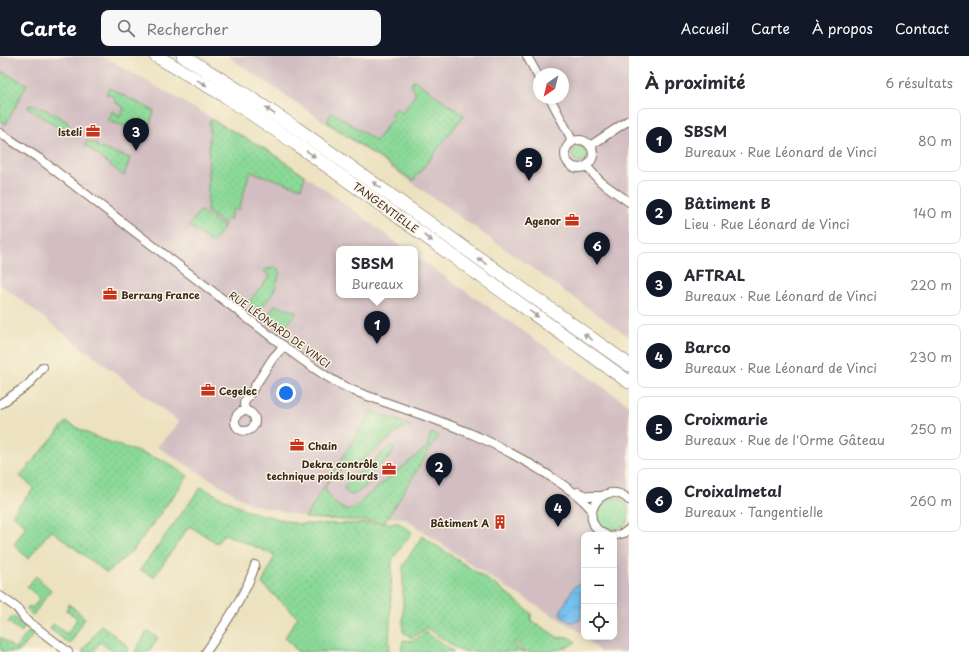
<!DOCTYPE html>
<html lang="fr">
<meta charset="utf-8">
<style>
:root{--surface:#fff;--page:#f7f7f7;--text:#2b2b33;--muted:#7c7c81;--line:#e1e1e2;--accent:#111827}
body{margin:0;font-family:"Playpen Sans",sans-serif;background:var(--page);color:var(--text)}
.controls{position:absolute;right:12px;bottom:12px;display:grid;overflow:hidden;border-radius:8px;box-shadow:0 2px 10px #0003}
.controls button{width:36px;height:36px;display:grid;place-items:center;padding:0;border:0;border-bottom:1px solid var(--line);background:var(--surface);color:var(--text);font:20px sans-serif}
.compass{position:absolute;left:533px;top:12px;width:36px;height:36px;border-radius:50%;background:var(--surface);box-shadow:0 2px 10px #0003;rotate:215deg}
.you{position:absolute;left:286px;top:337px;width:14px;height:14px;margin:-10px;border:3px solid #fff;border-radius:50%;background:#1a73e8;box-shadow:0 0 0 6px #1a73e833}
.badge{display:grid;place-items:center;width:26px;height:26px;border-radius:50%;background:var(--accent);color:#fff;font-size:13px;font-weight:700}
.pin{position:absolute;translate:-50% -33px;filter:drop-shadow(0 1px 2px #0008)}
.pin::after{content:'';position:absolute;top:21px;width:14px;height:12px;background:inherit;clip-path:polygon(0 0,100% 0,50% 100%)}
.popup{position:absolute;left:336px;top:190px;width:82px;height:52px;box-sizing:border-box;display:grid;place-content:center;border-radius:8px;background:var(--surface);filter:drop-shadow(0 1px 3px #0005);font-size:13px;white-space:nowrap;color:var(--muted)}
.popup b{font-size:15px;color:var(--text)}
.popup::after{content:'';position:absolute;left:50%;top:100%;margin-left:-8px;border:8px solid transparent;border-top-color:var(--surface)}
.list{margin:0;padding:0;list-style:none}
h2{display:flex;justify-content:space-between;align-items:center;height:52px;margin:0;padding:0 16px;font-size:17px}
h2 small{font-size:13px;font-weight:400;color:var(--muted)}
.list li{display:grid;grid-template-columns:26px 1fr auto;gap:12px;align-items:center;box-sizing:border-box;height:64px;margin:0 8px 8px;padding:0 8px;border:1px solid var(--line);border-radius:8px}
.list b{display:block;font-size:15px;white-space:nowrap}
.list p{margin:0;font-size:13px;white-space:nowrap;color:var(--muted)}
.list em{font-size:13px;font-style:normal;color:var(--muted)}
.icon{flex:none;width:22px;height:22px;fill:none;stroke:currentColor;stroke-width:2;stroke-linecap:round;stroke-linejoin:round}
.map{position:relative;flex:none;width:629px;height:596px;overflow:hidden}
header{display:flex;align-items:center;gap:24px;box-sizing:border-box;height:56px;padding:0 20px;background:var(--accent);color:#fff}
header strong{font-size:19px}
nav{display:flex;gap:22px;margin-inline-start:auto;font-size:14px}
.search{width:280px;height:36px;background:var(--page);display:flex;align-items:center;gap:10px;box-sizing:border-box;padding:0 14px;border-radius:8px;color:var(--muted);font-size:15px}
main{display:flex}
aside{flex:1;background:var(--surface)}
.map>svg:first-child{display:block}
</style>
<header>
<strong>Carte</strong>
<div class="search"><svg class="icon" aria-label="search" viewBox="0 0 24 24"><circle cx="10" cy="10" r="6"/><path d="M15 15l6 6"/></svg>Rechercher</div>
<nav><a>Accueil</a><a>Carte</a><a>À propos</a><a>Contact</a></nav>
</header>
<main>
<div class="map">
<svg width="629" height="596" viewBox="0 0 629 596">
<defs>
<pattern id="grass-dots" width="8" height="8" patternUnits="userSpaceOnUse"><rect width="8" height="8" fill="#8bd998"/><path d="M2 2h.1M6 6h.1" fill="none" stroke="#79ba83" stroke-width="1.8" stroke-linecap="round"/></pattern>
<pattern id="water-ripples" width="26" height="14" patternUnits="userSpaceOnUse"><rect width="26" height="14" fill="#74c1ee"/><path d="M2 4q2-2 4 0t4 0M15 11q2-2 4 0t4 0" fill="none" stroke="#609dc0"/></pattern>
</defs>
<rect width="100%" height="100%" fill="#fcf5e5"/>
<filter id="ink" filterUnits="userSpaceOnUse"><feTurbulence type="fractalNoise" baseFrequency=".025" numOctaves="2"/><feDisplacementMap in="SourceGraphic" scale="8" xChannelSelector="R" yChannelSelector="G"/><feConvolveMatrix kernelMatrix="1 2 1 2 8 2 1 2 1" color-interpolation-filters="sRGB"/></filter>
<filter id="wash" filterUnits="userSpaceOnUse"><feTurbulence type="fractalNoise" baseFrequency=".012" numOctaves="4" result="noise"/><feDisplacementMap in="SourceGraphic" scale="16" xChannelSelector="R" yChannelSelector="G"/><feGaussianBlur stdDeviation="0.9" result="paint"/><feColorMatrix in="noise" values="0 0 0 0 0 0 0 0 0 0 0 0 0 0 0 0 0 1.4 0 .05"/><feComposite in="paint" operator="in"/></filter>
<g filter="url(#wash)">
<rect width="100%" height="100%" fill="#ece2c0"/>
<g fill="#d2bec2" fill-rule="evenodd">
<polygon points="0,0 101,0 108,3 269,95 330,137 405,193 339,193 339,239 415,239 415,200 629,349 629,596 600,596 585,581 614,581 614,479 584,479 584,580 580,576 488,520 404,462 305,461 251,448 157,391 179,366 0,228"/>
<path d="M228,0h401v281l-246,-175zM539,18h24v24h-24z"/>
</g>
<g fill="url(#grass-dots)" stroke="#63825b">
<polygon points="0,15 27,28 6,68 0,65"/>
<polygon points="414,24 464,59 413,125 327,66 332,56 376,85 393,61 390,59 395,52 402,57 416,38 411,29"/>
<polygon points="109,32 154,55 148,75 141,73 141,75 108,65 112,55 121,60 124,51 114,46 115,41 106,38"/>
<polygon points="31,49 47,54 69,67 66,77 27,51"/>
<polygon points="210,63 269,95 305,120 301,132 252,116 249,118 239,154 233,153 230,164 224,165 225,169 207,156"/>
<polygon points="87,85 97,88 97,91 130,102 124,120 85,89"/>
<circle cx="580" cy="98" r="8"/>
<polygon points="200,155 224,171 212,187 189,170"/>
<path d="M274,212l6,2c-3,15 -8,33 -24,39l-8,-6 22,-27 -6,-5 2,-2z"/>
<polygon points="275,249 297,256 282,274 269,263 270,256"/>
<path d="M371,355l39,14v1l-8,2 -40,33 -15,4 -18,16 -4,5c4,18 26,35 38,13l64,-52 4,-14 7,3 -53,86 -80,-4z"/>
<polygon points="66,366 93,380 164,405 188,420 135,492 107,517 51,474 28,503 14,489 26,470 12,458 34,432 20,420"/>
<polygon points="391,390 393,392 394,396 391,399 391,400 370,418 374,424 354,439 349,438 344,433 346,428"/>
<polygon points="201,431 247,455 299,468 399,467 412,476 392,504 389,596 298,596 285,581 298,561 262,528 275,499 224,478 217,487 189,470 154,521 140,514"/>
<circle cx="613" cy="458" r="16"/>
<path d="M422,480l81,54 28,23v7l28,18c8,-3 10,-1 17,4 -14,10 -32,10 -50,10l-11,-10 -3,2 12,8h-62l-35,-24 -15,10 -9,-6v-66z"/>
<polygon points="36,520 51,534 33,559 26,553 29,550 32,552 40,542 27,531"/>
<polygon points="69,548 85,562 70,588 50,573 53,568 67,578 76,565 75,564 77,562 66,554"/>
<polygon points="13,560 25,571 21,576 8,566"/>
<polygon points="101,569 125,588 128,595 127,596 113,596 100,586 93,596 82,596"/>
<polygon points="30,574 35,577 19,596 3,596 0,593 0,581 15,593"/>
<polygon points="148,575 158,582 149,596 134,596"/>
<polygon points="426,576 454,596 401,596 403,584 413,585"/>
</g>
<path fill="url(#water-ripples)" stroke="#587686" d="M581,527l1,5 -1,31c-7,7 -18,1 -21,-7l14,-25z"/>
</g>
<g filter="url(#ink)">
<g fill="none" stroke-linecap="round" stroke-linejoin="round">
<defs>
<g id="minor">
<polyline points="527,0 539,22"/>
<polyline points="550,42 570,80 571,87"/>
<path d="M0,77l40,26 254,195c20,14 40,29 63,38 39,15 79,26 117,43 24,10 46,23 68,36 18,12 36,22 50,39"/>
<circle cx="579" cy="98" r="14"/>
<polyline points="590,90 629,64"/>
<polyline points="586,110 601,126 629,146"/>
<polyline points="0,348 28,329 43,311"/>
<circle cx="245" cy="365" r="10"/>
<polyline points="245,355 244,347 273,302 284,290"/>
<polyline points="578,436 587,440 602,440"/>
<path d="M606,479c-32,-13 -4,-60 23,-35"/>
<polyline points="614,480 624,477 629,473"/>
<polyline points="0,540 17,552 25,563 68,596"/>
<path d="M206,596c17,-24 41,-59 49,-87"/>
</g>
<g id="trunk">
<polyline points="156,0 225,40 295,87 629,326"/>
<polyline points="183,0 240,35 296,72 629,309"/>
</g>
</defs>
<use href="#minor" stroke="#796a57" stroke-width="10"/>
<use href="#trunk" stroke="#796a57" stroke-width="14"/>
<use href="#minor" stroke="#fff" stroke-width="8"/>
<use href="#trunk" stroke="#fff" stroke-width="13"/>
</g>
<defs><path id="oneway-solid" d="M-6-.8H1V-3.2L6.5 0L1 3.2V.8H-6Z"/></defs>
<g fill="#a79f9a">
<use href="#oneway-solid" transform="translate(202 27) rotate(31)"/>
<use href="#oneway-solid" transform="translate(270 55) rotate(-147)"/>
<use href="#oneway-solid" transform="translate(311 98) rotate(35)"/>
<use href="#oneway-solid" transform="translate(377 129) rotate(-144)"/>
<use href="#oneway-solid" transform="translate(428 182) rotate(36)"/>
<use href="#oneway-solid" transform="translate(482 205) rotate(-144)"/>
<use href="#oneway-solid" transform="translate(534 258) rotate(35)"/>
<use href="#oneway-solid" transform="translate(588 281) rotate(-145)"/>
</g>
</g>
<defs>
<symbol id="office-bare" viewBox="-9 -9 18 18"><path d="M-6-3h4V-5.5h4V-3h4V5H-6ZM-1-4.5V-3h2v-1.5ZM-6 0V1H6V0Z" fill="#c8321e" stroke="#fcf5e5" stroke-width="2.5" paint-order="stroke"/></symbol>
<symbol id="building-bare" viewBox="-9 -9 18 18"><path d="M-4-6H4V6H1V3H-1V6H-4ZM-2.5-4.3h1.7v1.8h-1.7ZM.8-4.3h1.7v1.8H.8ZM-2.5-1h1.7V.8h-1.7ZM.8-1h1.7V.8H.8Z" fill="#c8321e" stroke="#fcf5e5" stroke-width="2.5" paint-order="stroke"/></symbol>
</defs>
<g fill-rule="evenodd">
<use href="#office-bare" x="83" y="65" width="20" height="20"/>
<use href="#office-bare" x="562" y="154" width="20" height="20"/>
<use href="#office-bare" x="100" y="228" width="20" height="20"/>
<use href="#office-bare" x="198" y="324" width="20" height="20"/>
<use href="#office-bare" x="287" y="379" width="20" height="20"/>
<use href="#office-bare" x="379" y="403" width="20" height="20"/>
<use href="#building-bare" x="490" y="456" width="20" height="20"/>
</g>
<g text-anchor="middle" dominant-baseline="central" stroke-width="3" stroke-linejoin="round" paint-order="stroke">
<g font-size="10" font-weight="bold" fill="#3b2a1e" stroke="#fcf5e5" text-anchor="end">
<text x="82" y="75">Isteli</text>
<text x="561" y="164">Agenor</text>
<text x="121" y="238" text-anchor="start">Berrang France</text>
<text x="219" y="334" text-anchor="start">Cegelec</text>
<text x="308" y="389" text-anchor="start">Chain</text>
<text x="378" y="407">Dekra contrôle<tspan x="378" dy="12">technique poids lourds</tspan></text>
<text x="489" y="466">Bâtiment A</text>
</g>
<g font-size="10" fill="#3b2a1e" stroke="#fcf5e5">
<text transform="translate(386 151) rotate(36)">TANGENTIELLE</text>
<text transform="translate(280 273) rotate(36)">RUE LÉONARD DE VINCI</text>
</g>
</g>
</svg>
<div class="controls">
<button>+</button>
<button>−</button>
<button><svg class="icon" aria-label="locate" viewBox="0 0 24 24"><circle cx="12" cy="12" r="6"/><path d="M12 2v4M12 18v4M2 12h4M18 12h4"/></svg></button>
</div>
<svg class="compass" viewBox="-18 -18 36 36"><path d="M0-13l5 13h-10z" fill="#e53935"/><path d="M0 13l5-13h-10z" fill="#7c7c81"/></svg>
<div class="you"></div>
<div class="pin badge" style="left:377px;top:288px">1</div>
<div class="popup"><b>SBSM</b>Bureaux</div>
<div class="pin badge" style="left:439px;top:430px">2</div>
<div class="pin badge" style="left:136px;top:95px">3</div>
<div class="pin badge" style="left:558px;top:471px">4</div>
<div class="pin badge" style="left:529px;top:125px">5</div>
<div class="pin badge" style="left:597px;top:209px">6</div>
</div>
<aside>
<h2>À proximité<small>6 résultats</small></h2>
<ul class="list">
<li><span class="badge">1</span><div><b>SBSM</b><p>Bureaux · Rue Léonard de Vinci</p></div><em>80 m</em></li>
<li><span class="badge">2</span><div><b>Bâtiment B</b><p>Lieu · Rue Léonard de Vinci</p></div><em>140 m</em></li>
<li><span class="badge">3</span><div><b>AFTRAL</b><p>Bureaux · Rue Léonard de Vinci</p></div><em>220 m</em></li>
<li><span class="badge">4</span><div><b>Barco</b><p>Bureaux · Rue Léonard de Vinci</p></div><em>230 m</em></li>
<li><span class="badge">5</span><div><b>Croixmarie</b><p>Bureaux · Rue de l'Orme Gâteau</p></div><em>250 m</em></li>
<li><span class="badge">6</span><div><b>Croixalmetal</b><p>Bureaux · Tangentielle</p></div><em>260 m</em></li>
</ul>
</aside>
</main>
